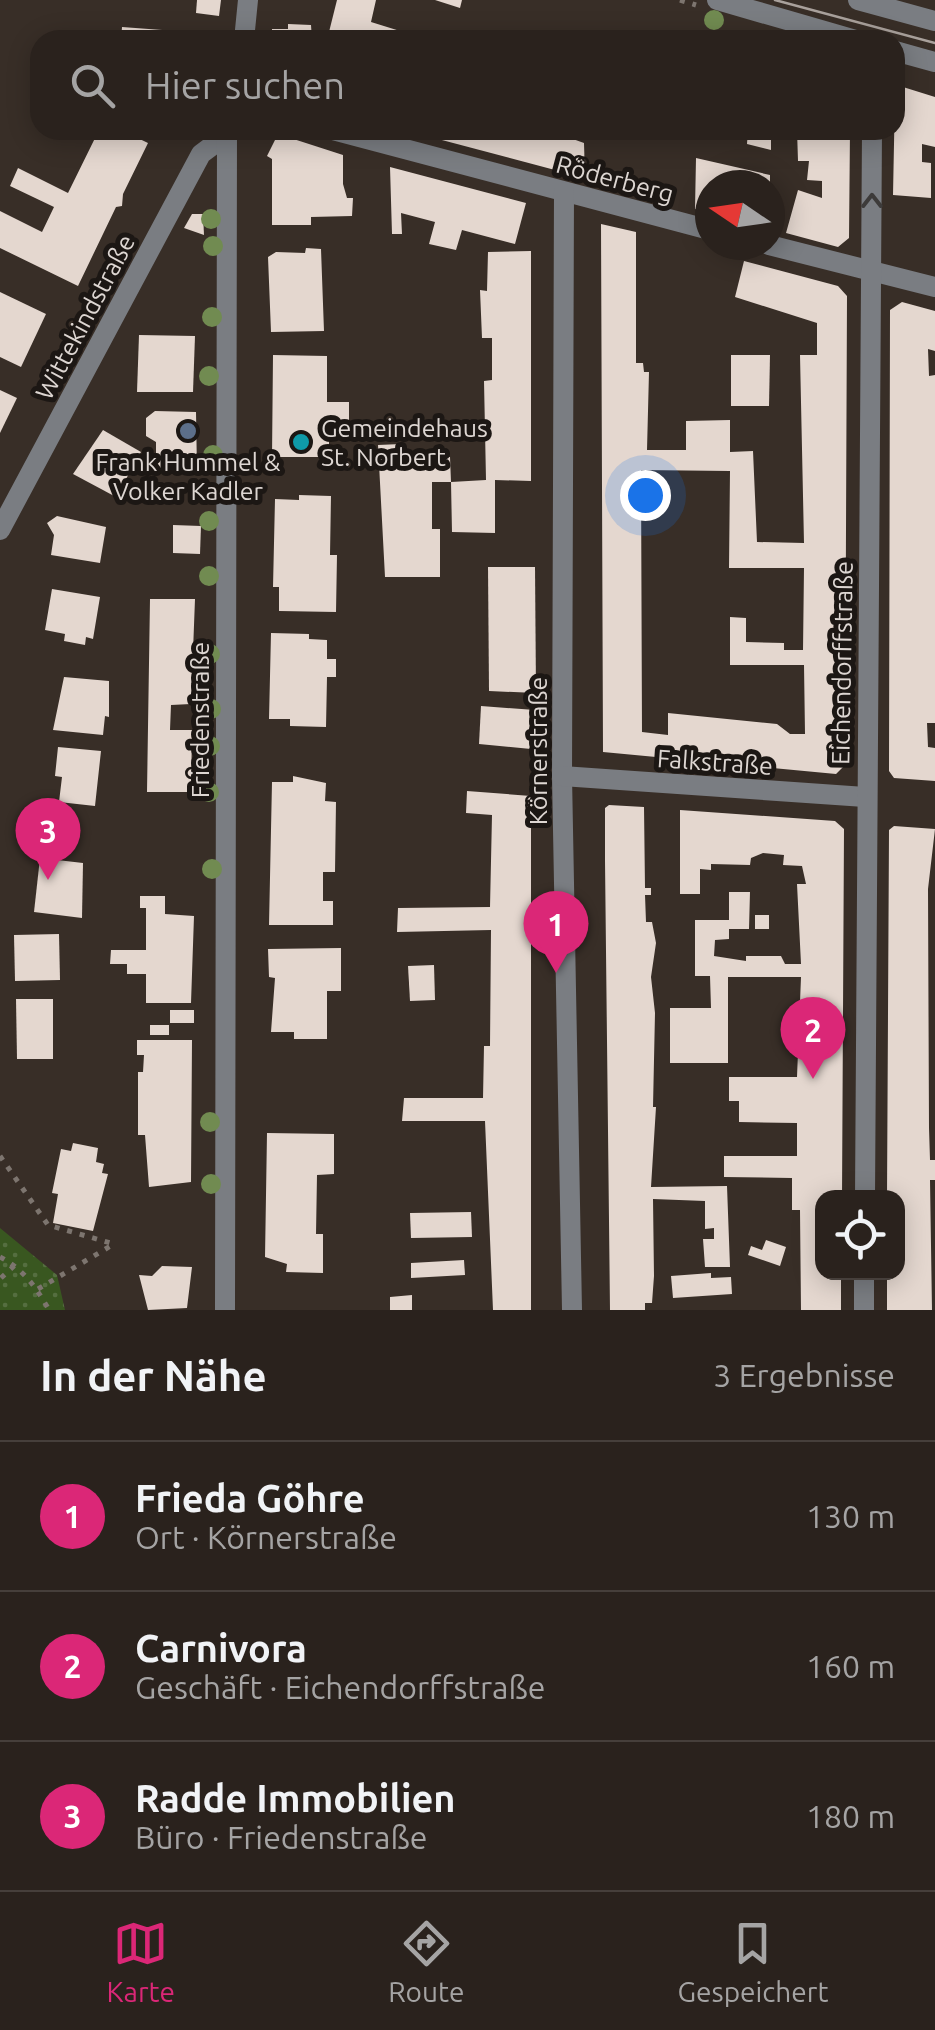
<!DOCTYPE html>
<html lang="de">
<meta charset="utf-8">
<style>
:root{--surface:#2a221d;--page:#362f2a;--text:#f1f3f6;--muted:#a5a4a4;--line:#463f3b;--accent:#db2777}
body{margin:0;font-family:Ubuntu,sans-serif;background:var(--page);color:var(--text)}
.controls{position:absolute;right:30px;bottom:30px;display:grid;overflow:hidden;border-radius:20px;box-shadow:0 5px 25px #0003}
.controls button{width:90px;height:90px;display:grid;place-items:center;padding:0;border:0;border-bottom:2px solid var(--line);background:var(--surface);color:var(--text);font:50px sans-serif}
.compass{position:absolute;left:695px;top:170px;width:90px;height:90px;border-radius:50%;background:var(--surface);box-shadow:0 5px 25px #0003;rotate:283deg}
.you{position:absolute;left:645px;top:495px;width:35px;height:35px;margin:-25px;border:8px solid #fff;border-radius:50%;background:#1a73e8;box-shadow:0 0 0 15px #1a73e833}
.badge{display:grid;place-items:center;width:65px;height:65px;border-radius:50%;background:var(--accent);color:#fff;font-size:32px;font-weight:700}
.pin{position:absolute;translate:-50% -82px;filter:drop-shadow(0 2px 5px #0008)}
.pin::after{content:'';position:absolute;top:52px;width:35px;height:30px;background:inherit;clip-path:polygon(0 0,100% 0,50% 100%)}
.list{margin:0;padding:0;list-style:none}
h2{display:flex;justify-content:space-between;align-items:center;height:130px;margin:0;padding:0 40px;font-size:42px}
h2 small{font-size:32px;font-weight:400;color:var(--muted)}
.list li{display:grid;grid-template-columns:65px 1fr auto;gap:30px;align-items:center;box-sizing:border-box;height:150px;padding:0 40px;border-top:2px solid var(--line)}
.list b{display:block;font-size:38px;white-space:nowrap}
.list p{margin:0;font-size:32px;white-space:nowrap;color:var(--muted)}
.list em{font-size:32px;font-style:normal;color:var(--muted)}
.icon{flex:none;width:55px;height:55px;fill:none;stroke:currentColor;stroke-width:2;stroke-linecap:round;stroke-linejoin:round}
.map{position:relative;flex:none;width:935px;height:1310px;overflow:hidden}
.search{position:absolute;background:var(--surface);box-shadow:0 5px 25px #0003;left:30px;right:30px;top:30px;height:110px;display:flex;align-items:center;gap:25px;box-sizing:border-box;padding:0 35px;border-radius:30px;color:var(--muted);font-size:38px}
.sheet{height:580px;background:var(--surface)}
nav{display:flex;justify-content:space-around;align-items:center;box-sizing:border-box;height:140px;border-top:2px solid var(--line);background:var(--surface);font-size:28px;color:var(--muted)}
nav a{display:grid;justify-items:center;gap:5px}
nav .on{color:var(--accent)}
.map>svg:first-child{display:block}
</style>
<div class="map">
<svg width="935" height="1310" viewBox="0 0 935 1310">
<defs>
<pattern id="park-dots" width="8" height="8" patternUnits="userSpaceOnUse" patternTransform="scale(2.5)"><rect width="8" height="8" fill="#395720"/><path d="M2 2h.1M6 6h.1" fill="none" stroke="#556e40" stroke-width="1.8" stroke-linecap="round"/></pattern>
</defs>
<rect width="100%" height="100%" fill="#382e27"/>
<polygon fill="url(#park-dots)" points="0,1228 57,1275 65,1310 0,1310"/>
<g fill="#e4d7cf" fill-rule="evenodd">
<polygon points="197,0 221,0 219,16 196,13"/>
<polygon points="337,0 376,0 371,22 429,40 328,36"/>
<polygon points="435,0 462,0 460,8"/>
<polygon points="288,24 311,25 312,40 272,40 272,29 288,29"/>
<polygon points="122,27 189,32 188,40 121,40"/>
<polygon points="903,87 935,97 935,147 922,144 922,162 931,163 931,198 893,195 895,92"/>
<polygon points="99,130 121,130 148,143 123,194 122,206 116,207 78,286 0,248 0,211 42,232 54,207 10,186 18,168 68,193"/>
<polygon points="404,130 548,130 584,143 585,178"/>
<polygon points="748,130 771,130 771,150 747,144"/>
<polygon points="797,130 850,130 849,238 838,247 786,233 798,190 822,198 822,181 807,180 809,161 798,161"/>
<polygon points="278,134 343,155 343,184 347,198 353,198 352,216 311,217 311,225 272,225 272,159 267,156"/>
<polygon points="696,158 770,175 770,185 710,185 710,213 695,209"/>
<polygon points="390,167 526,203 515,244 462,230 456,250 429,244 435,222 401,213 402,234 392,234"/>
<polygon points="192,214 203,214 204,235 184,228"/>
<path d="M601,224l35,8v131h7l1,9h5l-2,78h39v-29l44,-1v32l23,-1 4,91 47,1 -4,-188h17v-32l-82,-26 9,-36 94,25 9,10 -2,469 -9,9 -233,-22zM641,470l89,1 -1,97h75l-1,82h-19v-7l-38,-1v-24l-16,-1v48h74l1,69h-15l-13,-10 -109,-11v22l-26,-3z"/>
<polygon points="306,248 321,249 324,331 271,332 268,257 276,252 305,253"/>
<polygon points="531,251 531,481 495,480 495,533 452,532 451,482 432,482 432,529 440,529 440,577 385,577 378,445 401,444 402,456 450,457 451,482 486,480 484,381 492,380 492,338 482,338 480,290 487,291 488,252"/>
<polygon points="0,292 46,314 21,367 0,357"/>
<polygon points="902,302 935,311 935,351 928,349 929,376 935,375 935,723 927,723 928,747 935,748 935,781 894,778 889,771 890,310"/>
<polygon points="139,335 195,336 193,392 137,392"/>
<polygon points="273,355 327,356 327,402 349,402 349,426 329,427 329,457 272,457"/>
<polygon points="731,355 770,355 769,406 731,406"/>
<polygon points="0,390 17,398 0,433"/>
<polygon points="155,411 196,412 197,472 156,471 156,442 146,436 146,418"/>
<polygon points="103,430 141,452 116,497 73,474"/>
<polygon points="299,495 331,496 330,555 337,555 336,612 279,611 279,587 273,587 275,499 299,500"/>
<polygon points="57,516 106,527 100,563 51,555 54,535 47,523"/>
<polygon points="173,525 201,526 200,554 173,553"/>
<polygon points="488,567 535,567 536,693 489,691"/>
<polygon points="52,589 100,597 93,639 86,637 85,645 64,641 65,634 45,630"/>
<polygon points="150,599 195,599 191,704 171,705 170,730 192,730 191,792 147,792"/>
<polygon points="271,633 309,634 309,639 327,640 327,659 336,659 336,677 327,677 326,727 290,726 290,719 269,719"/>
<polygon points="64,677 109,681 109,717 105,716 103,735 53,730"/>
<polygon points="481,706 535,710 531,749 479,744"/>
<polygon points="58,747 101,751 95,806 59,802 62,777 55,776"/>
<polygon points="293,776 326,783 325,801 336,802 335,872 323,872 323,901 333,901 333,925 269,925 272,782 293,782"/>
<polygon points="467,791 531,796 531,1310 493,1310 485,1121 402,1121 404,1098 483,1098 484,1046 490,1046 491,930 397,932 398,908 490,907 492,815 466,813"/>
<polygon points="609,805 644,807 645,888 651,888 651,895 645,895 646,922 652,922 656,943 651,977 655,1013 653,1107 656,1107 651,1187 727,1186 730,1267 705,1267 703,1239 714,1239 714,1228 705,1229 705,1201 653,1199 654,1276 652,1303 645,1303 645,1310 610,1310 605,861 605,808"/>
<polygon points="680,810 835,821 844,829 842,1198 822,1198 822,1272 841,1272 841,1310 801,1310 800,1210 792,1210 792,1178 724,1177 724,1156 797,1156 797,1123 739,1122 739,1101 729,1101 729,1077 797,1077 801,977 728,977 728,1063 670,1063 670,1008 711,1008 710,976 695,976 695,920 729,920 729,892 750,892 749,929 729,929 729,939 715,940 714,956 746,961 746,956 781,956 785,964 801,964 797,884 806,884 802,866 783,865 784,855 763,853 751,858 750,865 711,864 711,870 700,869 700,894 680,894"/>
<polygon points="894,826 935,829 928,889 929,1128 930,1160 935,1160 935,1180 930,1180 932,1310 887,1310 887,1272 898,1272 898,1198 887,1198 889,830"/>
<polygon points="40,858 83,863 82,918 34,912"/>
<polygon points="140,896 165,896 165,914 194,916 191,1003 146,1003 146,974 127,974 127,964 110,964 111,950 146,950 146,908 140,908"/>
<rect x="755" y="915" width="14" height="14"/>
<polygon points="59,934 60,980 15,981 14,935"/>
<polygon points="341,948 341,991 327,991 327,1039 294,1039 294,1032 271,1032 275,978 269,977 268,949"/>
<polygon points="434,965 435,1000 410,1001 408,966"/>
<polygon points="16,999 53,999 53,1059 17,1059"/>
<rect x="170" y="1010" width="24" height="13"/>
<rect x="150" y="1025" width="19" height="10"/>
<polygon points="137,1040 192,1040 191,1182 149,1187 145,1135 138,1135 138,1072 143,1072 144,1055 137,1055"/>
<polygon points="267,1133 334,1134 334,1174 317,1175 316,1234 323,1234 323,1273 286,1272 287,1264 265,1257"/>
<polygon points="73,1143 98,1148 96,1162 104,1164 102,1173 108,1174 93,1231 53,1223 58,1194 52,1193 61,1149 71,1151"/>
<polygon points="471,1212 472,1237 411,1238 410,1213"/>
<polygon points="766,1240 786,1247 780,1266 748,1255 751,1246 762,1250"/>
<polygon points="464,1260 465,1275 411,1278 411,1263"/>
<polygon points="162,1266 192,1267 187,1308 148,1310 139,1275 152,1276"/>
<polygon points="711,1273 711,1278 731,1277 732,1294 673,1298 671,1276"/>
<polygon points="412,1295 412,1310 390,1310 390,1297"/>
</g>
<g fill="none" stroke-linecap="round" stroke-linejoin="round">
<g stroke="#7d756f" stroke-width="5" stroke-dasharray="5 8" stroke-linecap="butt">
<polyline points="680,0 696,5"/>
<polyline points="0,1156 48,1225 114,1244"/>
<path d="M0,1257c23,12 36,30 49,53"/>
<polyline points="1,1278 15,1265"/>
<polyline points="38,1289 114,1244"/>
</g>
<g stroke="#7a7d82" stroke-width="20">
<polyline points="244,40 248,0"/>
<polyline points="333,130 710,230"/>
<polyline points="564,192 562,776 572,1310"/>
<polyline points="769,245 935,287"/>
<polyline points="0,530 201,154 225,136"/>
<polyline points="562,776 865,797"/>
<polyline points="865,1198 872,130"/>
<polyline points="225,1310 227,130"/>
<polyline points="864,1310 864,1272"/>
</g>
<g stroke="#7a7d82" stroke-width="20">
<polyline points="717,0 856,40"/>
<polyline points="858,0 935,21"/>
<polyline points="895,51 935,62"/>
</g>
<polyline stroke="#a9a19c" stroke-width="2.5" points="775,0 935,43"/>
</g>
<g fill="#718b51">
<circle cx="714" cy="20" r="10"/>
<circle cx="211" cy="219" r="10"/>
<circle cx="213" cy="246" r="10"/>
<circle cx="212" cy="317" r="10"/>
<circle cx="209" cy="376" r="10"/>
<circle cx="213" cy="455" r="10"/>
<circle cx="209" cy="521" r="10"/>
<circle cx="209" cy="576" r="10"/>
<circle cx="210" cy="654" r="10"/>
<circle cx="211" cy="709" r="10"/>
<circle cx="210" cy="746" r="10"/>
<circle cx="209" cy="792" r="10"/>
<circle cx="212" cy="869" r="10"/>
<circle cx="210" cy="1122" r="10"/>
<circle cx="211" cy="1184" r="10"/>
</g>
<defs><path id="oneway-chevron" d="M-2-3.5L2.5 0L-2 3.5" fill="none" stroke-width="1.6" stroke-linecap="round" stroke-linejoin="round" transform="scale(2.5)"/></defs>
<use stroke="#3d3b3a" href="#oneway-chevron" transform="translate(872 201) rotate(-90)"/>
<circle fill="#5c6f8a" stroke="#1c1714" stroke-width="4" cx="188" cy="431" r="10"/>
<circle fill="#0f9aa8" stroke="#1c1714" stroke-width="4" cx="301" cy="442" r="10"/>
<g text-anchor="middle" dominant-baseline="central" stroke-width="10" stroke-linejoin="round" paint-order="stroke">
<g font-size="25" fill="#ddd6d2" stroke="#1c1714">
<text transform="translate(615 179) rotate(15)">Röderberg</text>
<text transform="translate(85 317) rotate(-62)">Wittekindstraße</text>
<text transform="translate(842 663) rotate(-89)">Eichendorffstraße</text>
<text transform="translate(200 720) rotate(-90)">Friedenstraße</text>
<text transform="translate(538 751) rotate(-90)">Körnerstraße</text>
<text transform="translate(715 762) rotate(4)">Falkstraße</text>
</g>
<g font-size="25" fill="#ddd6d2" stroke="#1c1714" text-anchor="start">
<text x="321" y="428">Gemeindehaus<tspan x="321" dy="29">St. Norbert</tspan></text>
<text x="188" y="462" text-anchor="middle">Frank Hummel &amp;<tspan x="188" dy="29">Volker Kadler</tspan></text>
</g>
</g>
</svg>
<div class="controls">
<button><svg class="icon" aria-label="locate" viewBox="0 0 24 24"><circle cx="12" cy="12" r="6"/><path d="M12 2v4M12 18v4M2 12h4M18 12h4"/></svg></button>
</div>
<svg class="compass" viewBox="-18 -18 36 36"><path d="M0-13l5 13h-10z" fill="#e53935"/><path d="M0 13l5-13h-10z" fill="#a5a4a4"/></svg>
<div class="you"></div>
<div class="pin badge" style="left:556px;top:973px">1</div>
<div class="pin badge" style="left:813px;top:1079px">2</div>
<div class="pin badge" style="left:48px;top:880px">3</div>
<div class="search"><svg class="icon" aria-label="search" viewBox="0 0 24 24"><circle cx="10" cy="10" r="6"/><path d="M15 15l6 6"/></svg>Hier suchen</div>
</div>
<section class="sheet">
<h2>In der Nähe<small>3 Ergebnisse</small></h2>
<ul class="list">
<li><span class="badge">1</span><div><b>Frieda Göhre</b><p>Ort · Körnerstraße</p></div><em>130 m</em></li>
<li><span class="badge">2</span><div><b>Carnivora</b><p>Geschäft · Eichendorffstraße</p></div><em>160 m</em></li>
<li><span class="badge">3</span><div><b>Radde Immobilien</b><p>Büro · Friedenstraße</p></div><em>180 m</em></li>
</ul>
</section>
<nav>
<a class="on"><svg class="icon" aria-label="map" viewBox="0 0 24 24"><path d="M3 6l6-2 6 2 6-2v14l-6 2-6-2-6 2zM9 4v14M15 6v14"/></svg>Karte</a>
<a><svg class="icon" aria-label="directions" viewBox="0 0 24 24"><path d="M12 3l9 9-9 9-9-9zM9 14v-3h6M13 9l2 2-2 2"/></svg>Route</a>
<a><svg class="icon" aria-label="saved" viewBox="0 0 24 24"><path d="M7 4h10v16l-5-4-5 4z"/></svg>Gespeichert</a>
</nav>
